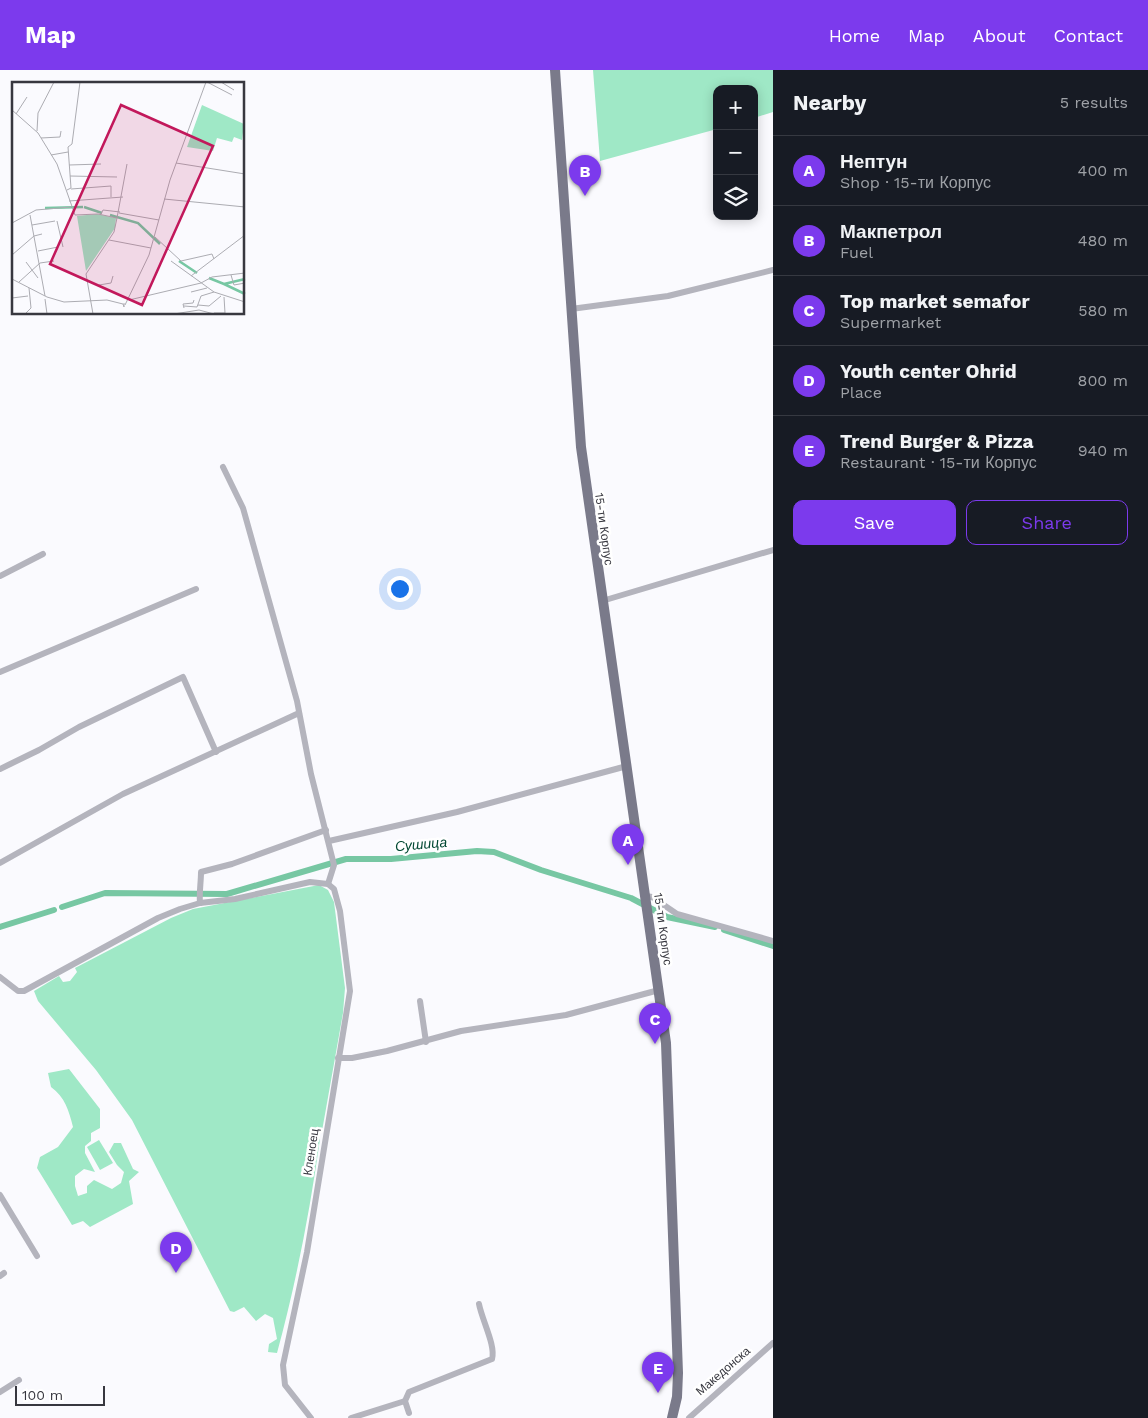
<!DOCTYPE html>
<meta charset="utf-8">
<style>
:root{--surface:#171b24;--page:#20242c;--text:#f1f3f6;--muted:#9ea1a6;--line:#363941;--accent:#7c3aed}
body{margin:0;font-family:"Work Sans",sans-serif;background:var(--page);color:var(--text)}
.controls{position:absolute;right:15px;top:15px;display:grid;overflow:hidden;border-radius:10px;box-shadow:0 2px 12px #0003}
.controls button{width:45px;height:45px;display:grid;place-items:center;padding:0;border:0;border-bottom:1px solid var(--line);background:var(--surface);color:var(--text);font:25px sans-serif}
.scale{position:absolute;left:15px;bottom:12px;width:90px;box-sizing:border-box;padding-left:5px;border:2px solid #37373f;border-top:0;font-size:14px;line-height:18px;white-space:nowrap;color:#37373f;-webkit-text-stroke:4px #fff;paint-order:stroke}
.you{position:absolute;left:399px;top:518px;width:18px;height:18px;margin:-12px;border:4px solid #fff;border-radius:50%;background:#1a73e8;box-shadow:0 0 0 8px #1a73e833}
.badge{display:grid;place-items:center;width:32px;height:32px;border-radius:50%;background:var(--accent);color:#fff;font-size:16px;font-weight:700}
.pin{position:absolute;translate:-50% -41px;filter:drop-shadow(0 1px 2px #0008)}
.pin::after{content:'';position:absolute;top:26px;width:18px;height:15px;background:inherit;clip-path:polygon(0 0,100% 0,50% 100%)}
.list{margin:0;padding:0;list-style:none}
h2{display:flex;justify-content:space-between;align-items:center;height:65px;margin:0;padding:0 20px;font-size:21px}
h2 small{font-size:16px;font-weight:400;color:var(--muted)}
.list li{display:grid;grid-template-columns:32px 1fr auto;gap:15px;align-items:center;box-sizing:border-box;height:70px;padding:0 20px;border-top:1px solid var(--line)}
.list b{display:block;font-size:19px;white-space:nowrap}
.list p{margin:0;font-size:16px;white-space:nowrap;color:var(--muted)}
.list em{font-size:16px;font-style:normal;color:var(--muted)}
.actions{display:flex;gap:10px;padding:15px 20px}
.actions a{flex:1;padding:11px 0;border:1px solid var(--accent);border-radius:10px;text-align:center;font-size:18px;color:var(--accent)}
.actions .main{background:var(--accent);color:#fff}
.icon{flex:none;width:28px;height:28px;fill:none;stroke:currentColor;stroke-width:2;stroke-linecap:round;stroke-linejoin:round}
.map{position:relative;flex:none;width:773px;height:1348px;overflow:hidden}
header{display:flex;align-items:center;gap:30px;box-sizing:border-box;height:70px;padding:0 25px;background:var(--accent);color:#fff}
header strong{font-size:24px}
nav{display:flex;gap:28px;margin-inline-start:auto;font-size:18px}
main{display:flex}
aside{flex:1;background:var(--surface)}
.map>svg:first-child{display:block}
</style>
<header>
<strong>Map</strong>
<nav><a>Home</a><a>Map</a><a>About</a><a>Contact</a></nav>
</header>
<main>
<div class="map">
<svg width="773" height="1348" viewBox="0 0 773 1348">
<rect width="100%" height="100%" fill="#fafafe"/>
<g fill="#9fe8c6">
<polygon points="593,0 773,0 773,42 754,48 754,19 717,19 717,59 600,91"/>
<path d="M319,815l9,5 6,12 11,86 -2,25 -21,118 -12,2 10,6c-10,72 -24,144 -43,214l-9,-1 1,-8 8,-5 -4,-21 -8,-4 -9,7 -12,-14 -10,5 -4,-1 -98,-191 -36,-50 -58,-69 -4,-10 25,-15 4,6 7,-1 7,-9 -2,-4 96,-50 22,-9z"/>
<path d="M69,999l31,40v19l-9,5v8l-6,5v7l10,19 -11,-3 -9,7v10l3,10 9,-3v-7l7,-6 18,9 9,-6 3,-11 -7,-7 -8,-13 5,-9h7l12,26 6,3 -10,9 4,23 -43,23 -7,-6 -11,4 -35,-57 3,-11 18,-10 15,-20c-4,-16 -8,-30 -22,-40l-3,-14z"/>
<polygon points="99,1070 113,1093 100,1100 87,1077"/>
</g>
<g fill="none" stroke-linecap="round" stroke-linejoin="round">
<g stroke="#77c7a3" stroke-width="6">
<polyline points="62,837 105,823 227,824 346,789 391,789 477,781 494,782 541,800 631,828 667,847 715,857"/>
<polyline points="0,857 54,840"/>
<polyline points="724,860 773,876"/>
</g>
<g stroke="#b4b4bd" stroke-width="6">
<polyline points="571,239 668,226 773,200"/>
<polyline points="223,397 243,438 297,631 311,704 334,795 328,814"/>
<polyline points="0,506 43,484"/>
<polyline points="602,531 773,480"/>
<polyline points="0,602 196,519"/>
<polyline points="0,699 39,680 79,657 183,607 216,682"/>
<polyline points="329,771 457,742 627,696"/>
<polyline points="0,793 123,724 299,643"/>
<polyline points="646,826 652,827 677,844 773,871"/>
<path d="M200,833c-1,-11 1,-20 1,-31l31,-8 94,-34"/>
<polyline points="0,907 18,921 24,921 158,848 180,839 200,833 235,829 310,812 328,814 334,819 340,841 350,921 307,1182 283,1295 285,1315 311,1348"/>
<polyline points="420,931 426,972"/>
<polyline points="338,988 352,988 387,981 461,961 566,945 659,920"/>
<polyline points="0,1125 37,1186"/>
<polyline points="0,1206 4,1203"/>
<polyline points="0,1322 19,1310"/>
<path d="M409,1343l-4,-12 4,-9 83,-33c4,-13 -10,-39 -13,-55"/>
<polyline points="351,1348 405,1331"/>
<polyline points="689,1348 773,1273"/>
</g>
<polyline stroke="#7a7a8a" stroke-width="10" points="555,0 581,377 666,973 678,1303 677,1327 672,1348"/>
</g>
<g text-anchor="middle" dominant-baseline="central" stroke-width="5" stroke-linejoin="round" paint-order="stroke">
<g font-size="12" fill="#37373f" stroke="#fff">
<text transform="translate(604 459) rotate(82)">15-ти Корпус</text>
<text transform="translate(663 859) rotate(82)">15-ти Корпус</text>
<text transform="translate(311 1082) rotate(-81)">Кленоец</text>
<text transform="translate(723 1301) rotate(-41)">Македонска</text>
</g>
<g font-size="14" font-style="italic" fill="#024832" stroke="#fff">
<text transform="translate(421 774) rotate(-5)">Сушица</text>
</g>
</g>
<g transform="translate(12 12)">
<rect width="232" height="232" fill="#fafafe"/>
<path d="M190,23l42,19 -2,16 -8,-3 -2,5 -15,-4 -4,13 -26,-4zM85,132l19,4 -1,10 -29,43 -9,-55z" fill="#9fe8c6"/>
<path fill="none" stroke="#77c7a3" stroke-width="2.5" d="M72,125l18,6M33,126l38,-1M98,133l28,8 22,21M167,179l18,12M197,196l15,6M212,202l21,10M212,202l21,-5"/>
<path fill="none" stroke="#acacb2" stroke-width="1" d="M195,0l25,13M209,0l13,8M0,28l26,23 19,31 18,51 23,-1 19,4M4,32l11,-17M25,49l1,-18 16,-31M29,56l19,-1 1,-6M39,73l17,-3M164,81l69,11M57,83l32,-1M58,94l47,1M59,107l40,-3v11M55,108l4,-2 -3,-41 4,-3 8,-62M152,117l81,8M57,119l54,-4M107,131l40,7M89,132l2,-4 17,2M18,133l15,81M105,136l10,-54M45,139l6,26M0,141l24,-13 35,-3M20,143l23,-4M143,155l26,24 31,-7 2,5M97,158l42,8M26,169l20,-4M0,173l22,-19 8,-2M159,179l43,31 31,10M14,180l12,16M219,193l3,10 11,-2M179,194l54,-41M0,197l35,18M7,200l21,-19 14,-2M87,203l12,-2 2,-7M179,210l16,-4M35,215l17,5 43,-2 16,4 1,3v-4M0,216l16,-2M33,217l2,15M117,218l72,-17 11,-6 33,-4M113,223l24,-50 21,-75 36,-98M186,223l11,1 12,-10M172,224l13,1 4,-11 13,-4M172,226l-1,-4 10,-1 1,-3M202,231h11l-1,-16M13,232l6,-6 -2,-20M81,232l-7,-40 28,-42 3,-14M162,232l25,-4 15,4"/>
<path fill="#c2185b" fill-opacity="0.15" stroke="#c2185b" stroke-width="2.5" d="M109,23l92,41 -71,159 -92,-41z"/>
<rect width="232" height="232" fill="none" stroke="#37373f" stroke-width="2.5"/>
</g>
</svg>
<div class="controls">
<button>+</button>
<button>−</button>
<button><svg class="icon" aria-label="layers" viewBox="0 0 24 24"><path d="M12 4l9 5-9 5-9-5zM3 14l9 5 9-5"/></svg></button>
</div>
<div class="scale">100 m</div>
<div class="you"></div>
<div class="pin badge" style="left:628px;top:795px">A</div>
<div class="pin badge" style="left:585px;top:126px">B</div>
<div class="pin badge" style="left:655px;top:974px">C</div>
<div class="pin badge" style="left:176px;top:1203px">D</div>
<div class="pin badge" style="left:658px;top:1323px">E</div>
</div>
<aside>
<h2>Nearby<small>5 results</small></h2>
<ul class="list">
<li><span class="badge">A</span><div><b>Нептун</b><p>Shop · 15-ти Корпус</p></div><em>400 m</em></li>
<li><span class="badge">B</span><div><b>Макпетрол</b><p>Fuel</p></div><em>480 m</em></li>
<li><span class="badge">C</span><div><b>Top market semafor</b><p>Supermarket</p></div><em>580 m</em></li>
<li><span class="badge">D</span><div><b>Youth center Ohrid</b><p>Place</p></div><em>800 m</em></li>
<li><span class="badge">E</span><div><b>Trend Burger &amp; Pizza</b><p>Restaurant · 15-ти Корпус</p></div><em>940 m</em></li>
</ul>
<div class="actions"><a class="main">Save</a><a>Share</a></div>
</aside>
</main>
